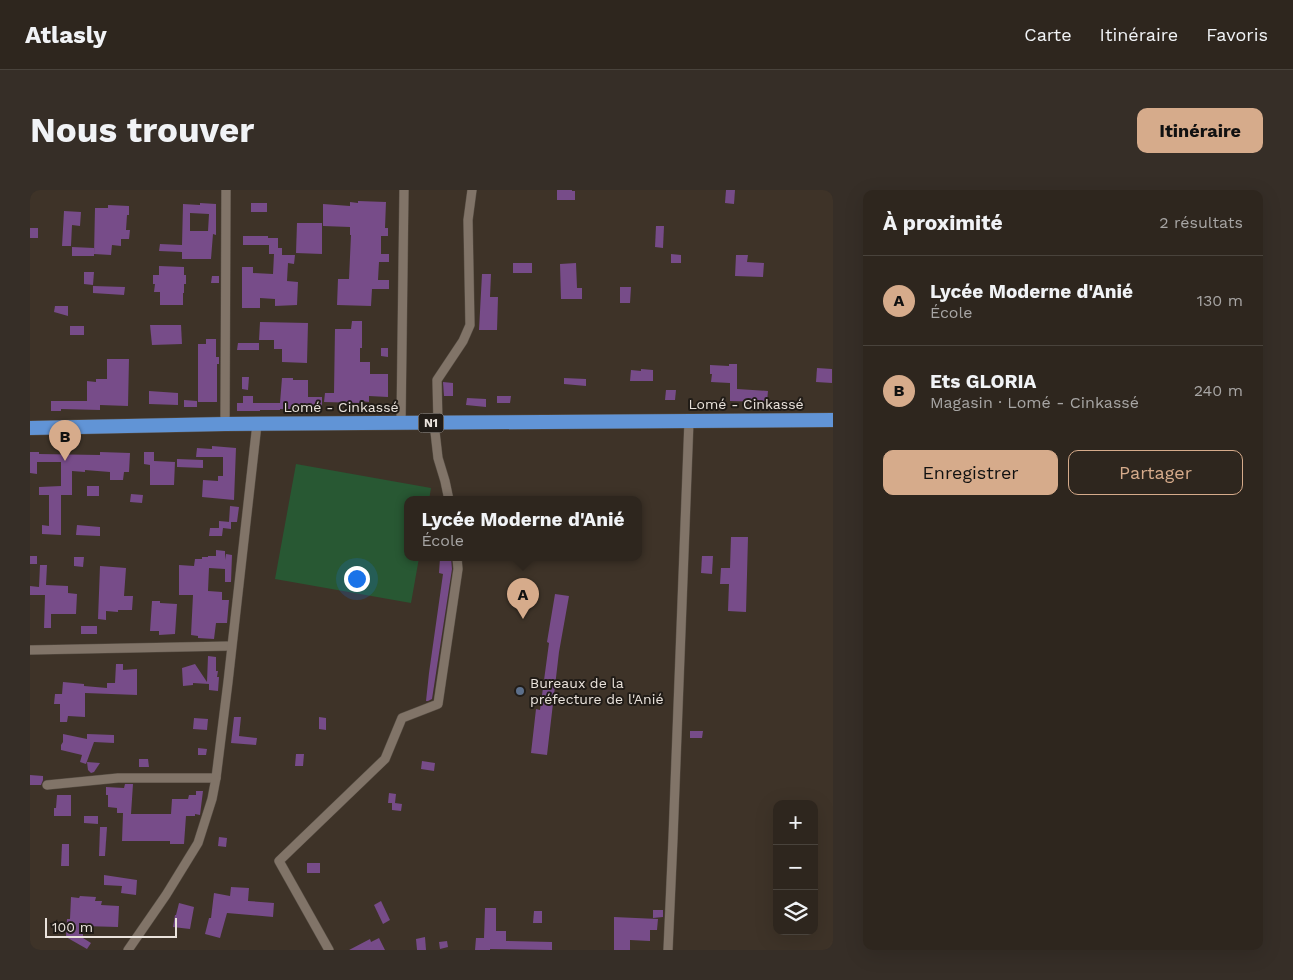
<!DOCTYPE html>
<html lang="fr">
<meta charset="utf-8">
<style>
:root{--surface:#2e261e;--page:#362e27;--text:#f1f3f6;--muted:#a7a5a4;--line:#49433c;--accent:#d6ab8b}
body{margin:0;font-family:"Work Sans",sans-serif;background:var(--page);color:var(--text)}
.controls{position:absolute;right:15px;bottom:15px;display:grid;overflow:hidden;border-radius:10px;box-shadow:0 5px 20px #0002}
.controls button{width:45px;height:45px;display:grid;place-items:center;padding:0;border:0;border-bottom:1px solid var(--line);background:var(--surface);color:var(--text);font:25px sans-serif}
.scale{position:absolute;left:15px;bottom:12px;width:132px;box-sizing:border-box;padding-left:5px;border:2px solid #eae3dc;border-top:0;font-size:14px;line-height:18px;white-space:nowrap;color:#eae3dc;-webkit-text-stroke:4px #211c17;paint-order:stroke}
.you{position:absolute;left:326px;top:388px;width:18px;height:18px;margin:-12px;border:4px solid #fff;border-radius:50%;background:#1a73e8;box-shadow:0 0 0 8px #1a73e833}
.badge{display:grid;place-items:center;width:32px;height:32px;border-radius:50%;background:var(--accent);color:#111;font-size:16px;font-weight:700}
.pin{position:absolute;translate:-50% -41px;filter:drop-shadow(0 1px 2px #0008)}
.pin::after{content:'';position:absolute;top:26px;width:18px;height:15px;background:inherit;clip-path:polygon(0 0,100% 0,50% 100%)}
.popup{position:absolute;left:374px;top:306px;width:238px;height:65px;box-sizing:border-box;display:grid;place-content:center;border-radius:10px;background:var(--surface);filter:drop-shadow(0 1px 4px #0005);font-size:16px;white-space:nowrap;color:var(--muted)}
.popup b{font-size:19px;color:var(--text)}
.popup::after{content:'';position:absolute;left:50%;top:100%;margin-left:-10px;border:10px solid transparent;border-top-color:var(--surface)}
.list{margin:0;padding:0;list-style:none}
h2{display:flex;justify-content:space-between;align-items:center;height:65px;margin:0;padding:0 20px;font-size:21px}
h2 small{font-size:16px;font-weight:400;color:var(--muted)}
.list li{display:grid;grid-template-columns:32px 1fr auto;gap:15px;align-items:center;box-sizing:border-box;height:90px;padding:0 20px;border-top:1px solid var(--line)}
.list b{display:block;font-size:19px;white-space:nowrap}
.list p{margin:0;font-size:16px;white-space:nowrap;color:var(--muted)}
.list em{font-size:16px;font-style:normal;color:var(--muted)}
.actions{display:flex;gap:10px;padding:15px 20px}
.actions a{flex:1;padding:11px 0;border:1px solid var(--accent);border-radius:10px;text-align:center;font-size:18px;color:var(--accent)}
.actions .main{background:var(--accent);color:#111}
.icon{flex:none;width:28px;height:28px;fill:none;stroke:currentColor;stroke-width:2;stroke-linecap:round;stroke-linejoin:round}
.map{position:relative;flex:none;width:803px;height:760px;overflow:hidden;border-radius:10px}
header{display:flex;align-items:center;gap:30px;box-sizing:border-box;height:70px;padding:0 25px;background:var(--surface);border-bottom:1px solid var(--line)}
header strong{font-size:24px}
nav{display:flex;gap:28px;margin-inline-start:auto;font-size:18px}
.intro{display:flex;align-items:center;justify-content:space-between;box-sizing:border-box;height:120px;padding:0 30px}
h1{margin:0;font-size:35px}
.button{padding:12px 22px;border-radius:10px;background:var(--accent);color:#111;font-size:18px;font-weight:700}
main{display:flex;gap:30px;padding:0 30px}
aside{flex:1;background:var(--surface);border-radius:10px;box-shadow:0 5px 20px #0002}
.map>svg:first-child{display:block}
</style>
<header>
<strong>Atlasly</strong>
<nav><a>Carte</a><a>Itinéraire</a><a>Favoris</a></nav>
</header>
<div class="intro"><h1>Nous trouver</h1><a class="button">Itinéraire</a></div>
<main>
<div class="map">
<svg width="803" height="760" viewBox="0 0 803 760">
<rect width="100%" height="100%" fill="#3e3328"/>
<polygon fill="#285833" points="266,274 401,298 399,310 378,310 378,368 389,368 381,413 245,389"/>
<g fill="#774c89" fill-rule="evenodd">
<polygon points="527,0 542,0 542,1 545,1 545,10 527,10"/>
<polygon points="696,0 705,0 704,14 695,13"/>
<polygon points="328,11 356,12 355,38 358,38 358,46 351,46 351,64 359,64 359,72 349,72 348,90 359,90 359,99 342,99 341,116 307,115 308,89 319,89 321,45 320,45 320,37 293,36 293,14 320,16 320,12 328,13"/>
<path d="M170,13l16,1v31l-3,-1 -2,25h-29v-7l-23,-1 1,-7 22,1 1,-41 17,1zM160,23l19,1 -1,17h-18z"/>
<rect x="221" y="13" width="16" height="9"/>
<polygon points="78,15 99,16 99,25 97,25 96,40 100,40 99,49 91,49 91,56 82,55 81,65 64,64 65,18 78,18"/>
<polygon points="34,21 51,22 50,36 42,35 41,56 32,56"/>
<polygon points="267,33 292,33 292,64 266,63"/>
<polygon points="626,36 634,36 633,58 625,57"/>
<rect x="0" y="38" width="8" height="10"/>
<polygon points="213,46 238,46 238,48 248,48 248,58 252,58 252,65 265,65 264,74 258,73 257,91 268,92 267,115 245,116 245,109 230,108 230,118 212,118 212,77 223,77 223,83 243,84 244,64 239,64 239,55 213,55"/>
<polygon points="42,57 64,58 64,66 42,66"/>
<polygon points="641,64 651,65 651,73 641,73"/>
<polygon points="706,65 718,65 717,72 734,73 733,87 705,86"/>
<rect x="483" y="73" width="19" height="10"/>
<polygon points="546,73 547,98 552,98 552,109 531,109 530,74"/>
<polygon points="129,76 154,77 154,85 156,85 156,94 154,94 154,103 153,103 153,115 130,115 130,102 124,102 125,94 123,94 123,85 129,85"/>
<polygon points="54,82 64,82 63,95 54,94"/>
<polygon points="452,84 461,84 460,107 468,107 467,140 449,140"/>
<polygon points="182,86 189,86 189,93 181,93"/>
<polygon points="63,96 95,97 94,105 63,103"/>
<polygon points="590,97 601,97 600,113 590,113"/>
<polygon points="25,116 38,116 38,126 24,122"/>
<polygon points="322,131 332,131 332,158 330,158 330,172 340,172 340,184 358,184 358,207 339,206 339,212 331,211 331,213 294,212 295,203 304,203 305,139 321,139"/>
<polygon points="230,132 278,133 277,173 252,172 252,159 244,159 244,150 229,150"/>
<polygon points="120,135 151,135 152,154 122,155"/>
<rect x="40" y="136" width="14" height="9"/>
<polygon points="176,149 186,149 186,167 189,167 189,174 187,174 187,212 168,212 168,154 176,154"/>
<polygon points="208,153 229,153 229,160 207,160"/>
<polygon points="351,158 358,158 358,167 351,166"/>
<polygon points="77,169 99,169 98,216 70,215 70,220 31,219 31,221 21,221 21,211 57,211 57,191 66,192 66,189 77,189"/>
<polygon points="699,174 707,174 707,199 738,201 737,212 700,211 700,193 681,192 682,184 680,184 680,175 699,176"/>
<polygon points="787,178 802,179 802,193 786,192"/>
<polygon points="611,179 623,180 623,191 600,191 601,180 611,181"/>
<polygon points="212,187 219,187 218,200 212,199"/>
<polygon points="252,188 263,188 263,190 278,190 278,207 292,207 292,217 270,216 270,220 250,219 250,220 230,220 230,221 207,221 207,213 213,213 213,206 223,206 223,213 250,213"/>
<polygon points="534,188 556,189 556,196 534,194"/>
<polygon points="413,192 423,193 423,206 414,206"/>
<polygon points="636,200 646,200 645,210 635,210"/>
<polygon points="119,201 148,203 148,215 119,214"/>
<polygon points="467,206 481,206 480,213 467,213"/>
<polygon points="437,208 456,209 456,217 436,215"/>
<polygon points="154,210 167,211 167,217 154,217"/>
<polygon points="182,256 206,258 204,310 172,307 173,290 188,291 188,286 193,286 193,267 166,267 167,258 182,259"/>
<polygon points="0,262 9,262 9,264 70,265 70,262 100,263 99,282 94,282 93,290 80,290 80,282 55,280 55,282 42,281 42,305 31,305 31,345 12,344 12,335 19,336 19,305 9,305 9,297 31,296 31,272 7,272 7,284 0,283"/>
<polygon points="114,262 124,262 124,271 145,272 144,295 120,295 120,275 114,274"/>
<polygon points="147,269 173,270 173,278 147,277"/>
<rect x="57" y="296" width="12" height="10"/>
<polygon points="101,304 113,305 112,313 100,312"/>
<polygon points="200,316 209,317 207,332 201,332 201,339 193,338 192,346 179,346 180,338 189,338 189,331 200,332 199,332"/>
<polygon points="47,335 70,337 70,346 46,345"/>
<polygon points="701,347 718,347 716,422 698,421 699,394 690,394 691,378 700,378"/>
<polygon points="186,360 195,361 195,370 196,364 202,365 201,392 195,392 195,379 179,378 178,401 192,402 192,410 199,410 197,433 186,433 184,449 168,448 168,446 161,445 163,405 149,405 149,375 164,376 165,369 172,369 172,367 178,367 178,366 186,366"/>
<rect x="0" y="366" width="7" height="8"/>
<polygon points="672,366 683,366 682,384 671,383"/>
<polygon points="44,367 54,367 53,377 44,376"/>
<polygon points="410,368 421,368 422,379 402,509 398,511 396,511 399,483 413,384 409,383"/>
<polygon points="10,375 17,375 16,395 38,396 38,403 47,404 46,424 21,424 21,438 14,438 15,405 0,405 0,396 9,397"/>
<polygon points="70,376 96,378 94,406 103,406 102,420 88,420 88,422 76,421 76,430 68,429"/>
<polygon points="525,404 539,406 529,462 517,565 501,563 506,519 510,520 519,453 517,452"/>
<polygon points="122,411 130,411 130,413 147,414 145,444 129,445 129,441 120,441"/>
<rect x="51" y="436" width="16" height="8"/>
<polygon points="178,466 186,467 186,481 188,481 187,487 189,487 188,501 179,500 179,494 163,493 163,495 153,496 152,478 165,474 177,492"/>
<polygon points="86,474 93,474 93,480 107,479 107,505 55,503 55,527 38,526 37,532 30,532 30,514 24,514 25,504 32,504 33,492 54,494 54,496 77,498 77,493 85,493"/>
<polygon points="204,527 211,527 209,546 227,548 226,555 201,553"/>
<polygon points="289,527 296,528 296,540 289,539"/>
<polygon points="164,528 178,529 177,540 163,539"/>
<polygon points="660,541 673,541 672,548 660,548"/>
<polygon points="33,544 57,549 57,544 84,545 84,553 64,552 56,574 50,572 52,565 31,560 31,555 33,552"/>
<polygon points="168,558 177,559 176,565 168,565"/>
<polygon points="266,564 274,564 273,576 265,576"/>
<polygon points="109,569 118,569 119,577 109,577"/>
<polygon points="392,571 405,573 404,581 391,579"/>
<polygon points="57,572 70,573 64,582 61,583 58,580"/>
<polygon points="0,585 13,586 13,590 11,595 0,595"/>
<polygon points="95,594 103,594 101,624 141,624 142,609 158,609 159,605 166,605 166,601 173,601 170,625 165,624 165,626 156,626 154,654 140,654 140,651 92,651 93,623 87,623 87,618 78,617 78,605 76,605 76,597 94,598"/>
<polygon points="359,603 366,604 365,613 372,614 371,621 362,620 362,613 358,613"/>
<polygon points="27,605 41,605 41,626 24,626 24,618 26,618"/>
<polygon points="54,626 68,626 68,634 54,633"/>
<polygon points="70,637 77,637 75,666 69,666"/>
<polygon points="189,647 197,648 196,657 188,656"/>
<polygon points="32,654 39,654 39,676 31,676"/>
<rect x="277" y="673" width="13" height="10"/>
<polygon points="74,685 107,690 106,705 91,703 92,696 74,695"/>
<polygon points="201,697 219,698 218,711 244,713 243,727 197,723 190,748 175,744 179,728 181,728 184,703 200,706"/>
<polygon points="50,706 66,707 65,711 72,711 71,715 89,716 88,737 53,736 53,748 61,753 57,759 36,747 37,729 40,729 41,707 49,708"/>
<polygon points="351,711 360,730 353,734 344,715"/>
<polygon points="149,713 164,717 160,739 143,737 145,725 146,725"/>
<polygon points="455,718 466,718 466,741 476,741 476,751 522,752 522,760 460,759 460,760 445,760 446,748 454,748"/>
<polygon points="623,720 633,720 633,727 623,728"/>
<polygon points="504,721 512,721 512,733 503,733"/>
<polygon points="584,727 628,729 627,740 620,740 620,751 600,750 600,760 584,760"/>
<polygon points="395,747 396,760 387,760 386,749"/>
<polygon points="349,748 355,760 319,760 340,749 341,752"/>
<polygon points="417,751 418,757 410,759 409,752"/>
</g>
<g fill="none" stroke-linecap="round" stroke-linejoin="round">
<defs>
<g id="minor">
<polyline points="371,233 374,0"/>
<polyline points="404,233 408,268 415,291 419,310"/>
<polyline points="408,233 407,190 433,151 440,135 438,30 442,0"/>
<polyline points="195,234 196,0"/>
<polyline points="0,460 201,456"/>
<polyline points="17,595 88,588 186,588"/>
<polyline points="98,760 136,705 168,653 182,609 186,588 198,492 227,234"/>
<polyline points="299,760 249,671 355,569 372,528 408,514 428,379 427,368"/>
<polyline points="638,760 643,648 659,231"/>
</g>
<polyline id="trunk" points="0,238 195,234 803,230"/>
</defs>
<use href="#minor" stroke="#584f45" stroke-width="10"/>
<use href="#trunk" stroke="#584f45" stroke-width="15"/>
<use href="#minor" stroke="#817468" stroke-width="9"/>
<use href="#trunk" stroke="#6194d6" stroke-width="14"/>
</g>
<circle fill="#5c6f8a" stroke="#211c17" stroke-width="2" cx="490" cy="501" r="5"/>
<g text-anchor="middle" dominant-baseline="central" stroke-width="4" stroke-linejoin="round" paint-order="stroke">
<rect fill="#211c17" stroke="#aea7a1" stroke-width="1" x="388.5" y="223.5" width="25" height="19" rx="4"/>
<g font-size="12" font-weight="bold" fill="#eae3dc">
<text x="401" y="233">N1</text>
</g>
<g font-size="14" fill="#eae3dc" stroke="#211c17">
<text x="716" y="214">Lomé - Cinkassé</text>
<text x="311" y="217">Lomé - Cinkassé</text>
</g>
<g font-size="14" fill="#eae3dc" stroke="#211c17" text-anchor="start">
<text x="500" y="493">Bureaux de la<tspan x="500" dy="16">préfecture de l'Anié</tspan></text>
</g>
</g>
</svg>
<div class="controls">
<button>+</button>
<button>−</button>
<button><svg class="icon" aria-label="layers" viewBox="0 0 24 24"><path d="M12 4l9 5-9 5-9-5zM3 14l9 5 9-5"/></svg></button>
</div>
<div class="scale">100 m</div>
<div class="you"></div>
<div class="pin badge" style="left:493px;top:429px">A</div>
<div class="popup"><b>Lycée Moderne d'Anié</b>École</div>
<div class="pin badge" style="left:35px;top:271px">B</div>
</div>
<aside>
<h2>À proximité<small>2 résultats</small></h2>
<ul class="list">
<li><span class="badge">A</span><div><b>Lycée Moderne d'Anié</b><p>École</p></div><em>130 m</em></li>
<li><span class="badge">B</span><div><b>Ets GLORIA</b><p>Magasin · Lomé - Cinkassé</p></div><em>240 m</em></li>
</ul>
<div class="actions"><a class="main">Enregistrer</a><a>Partager</a></div>
</aside>
</main>
